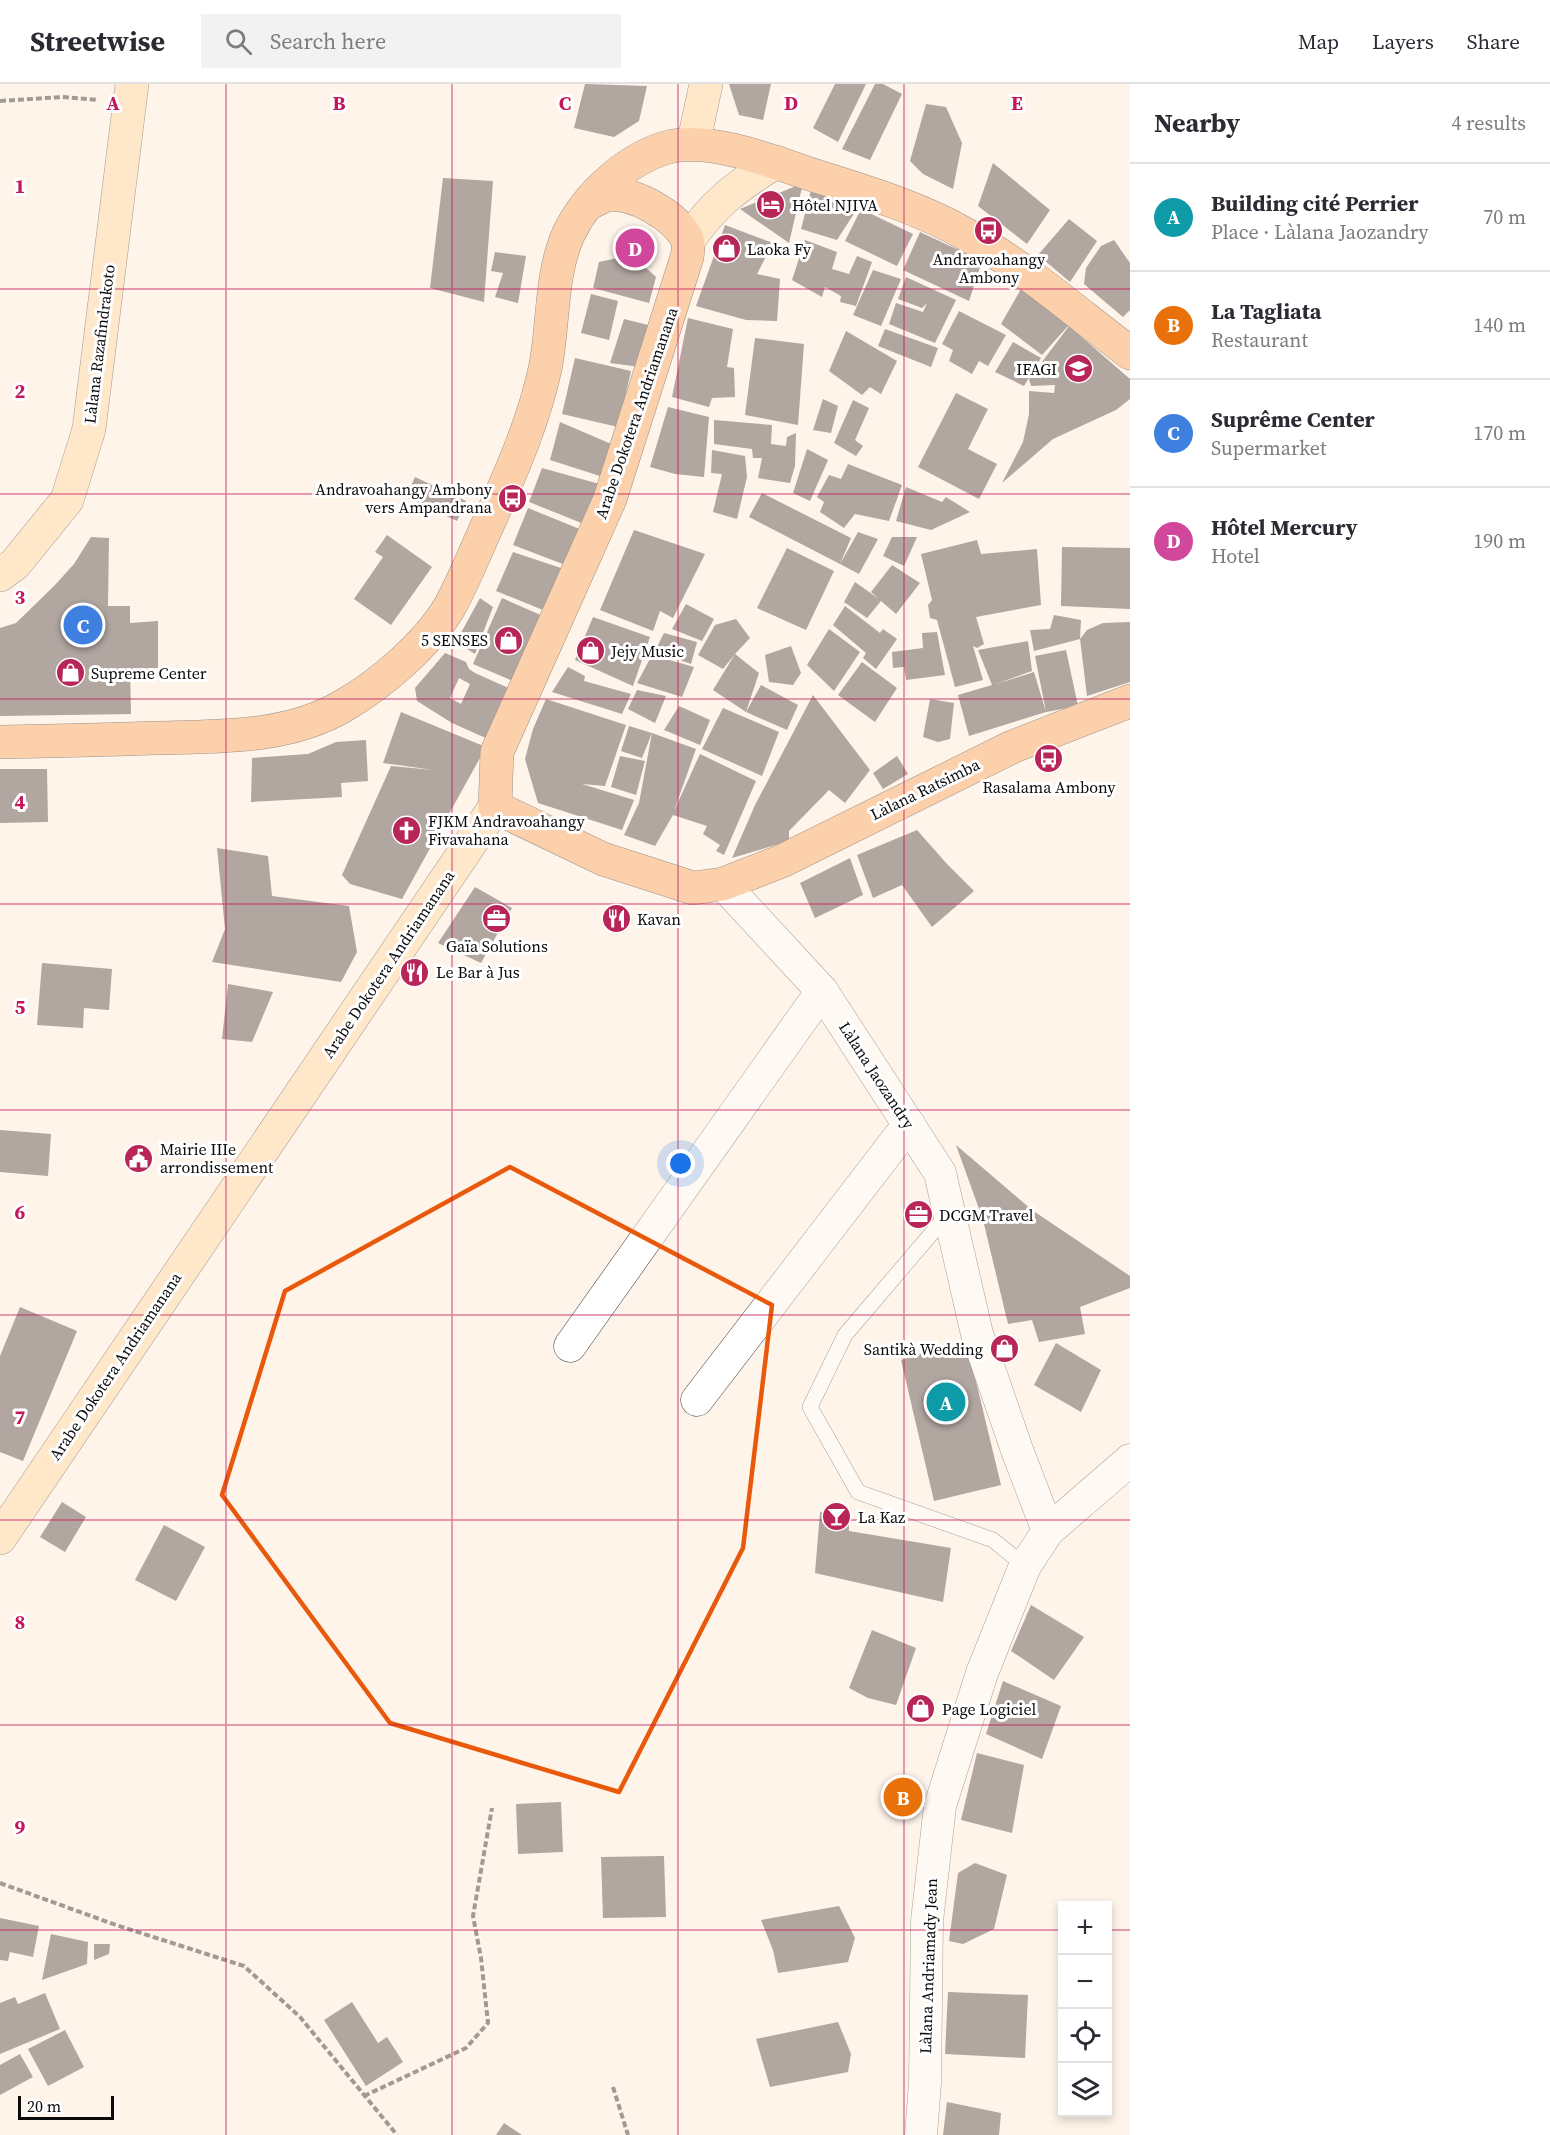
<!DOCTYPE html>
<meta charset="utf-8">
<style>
:root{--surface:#fff;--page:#f2f2f3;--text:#2b2b33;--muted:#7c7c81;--line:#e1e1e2;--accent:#b82659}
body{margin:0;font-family:"Source Serif 4",serif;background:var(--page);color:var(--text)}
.controls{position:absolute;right:18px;bottom:18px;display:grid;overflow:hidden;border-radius:0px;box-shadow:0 3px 9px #0003}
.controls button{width:54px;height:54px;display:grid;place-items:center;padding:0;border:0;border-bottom:2px solid var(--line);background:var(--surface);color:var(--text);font:30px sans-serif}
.scale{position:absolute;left:18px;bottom:15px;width:96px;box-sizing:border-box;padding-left:6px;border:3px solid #0b0b0b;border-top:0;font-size:16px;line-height:21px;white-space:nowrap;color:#0b0b0b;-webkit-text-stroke:4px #fff;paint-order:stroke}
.you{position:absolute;left:681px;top:1080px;width:21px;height:21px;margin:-15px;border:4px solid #fff;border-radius:50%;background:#1a73e8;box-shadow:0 0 0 9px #1a73e833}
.badge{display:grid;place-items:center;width:39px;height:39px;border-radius:50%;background:var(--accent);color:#fff;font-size:20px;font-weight:700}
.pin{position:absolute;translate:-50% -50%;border:3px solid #fff;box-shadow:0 2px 6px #0006}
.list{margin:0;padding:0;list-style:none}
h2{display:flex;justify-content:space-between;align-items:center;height:78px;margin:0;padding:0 24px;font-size:26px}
h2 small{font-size:20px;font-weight:400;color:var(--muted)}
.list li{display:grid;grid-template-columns:39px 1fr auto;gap:18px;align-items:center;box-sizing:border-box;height:108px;padding:0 24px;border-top:2px solid var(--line)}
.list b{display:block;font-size:22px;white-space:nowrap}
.list p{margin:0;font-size:20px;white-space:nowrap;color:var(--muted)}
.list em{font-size:20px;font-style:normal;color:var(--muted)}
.icon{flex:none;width:33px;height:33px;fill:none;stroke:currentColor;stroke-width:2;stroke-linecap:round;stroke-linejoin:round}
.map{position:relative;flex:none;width:1130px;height:2051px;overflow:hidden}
header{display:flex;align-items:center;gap:36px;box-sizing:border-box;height:84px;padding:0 30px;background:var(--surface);border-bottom:2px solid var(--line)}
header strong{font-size:28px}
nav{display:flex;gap:33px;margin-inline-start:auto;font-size:21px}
.search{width:420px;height:54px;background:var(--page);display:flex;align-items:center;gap:15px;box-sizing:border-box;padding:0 21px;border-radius:0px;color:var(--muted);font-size:22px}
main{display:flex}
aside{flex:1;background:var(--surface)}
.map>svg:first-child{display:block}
</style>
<header>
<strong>Streetwise</strong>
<div class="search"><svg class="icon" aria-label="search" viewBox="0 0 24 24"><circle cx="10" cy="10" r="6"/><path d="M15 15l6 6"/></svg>Search here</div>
<nav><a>Map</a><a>Layers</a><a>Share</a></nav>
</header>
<main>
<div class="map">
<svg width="1130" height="2051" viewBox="0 0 1130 2051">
<rect width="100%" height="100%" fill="#fff4e9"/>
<g fill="#534847" fill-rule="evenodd">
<polygon points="585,0 647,2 639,37 614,53 574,44"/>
<polygon points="729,0 771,0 763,36 739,31"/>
<polygon points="835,0 866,0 838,58 813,44"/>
<polygon points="875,0 883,0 902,10 870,76 842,65"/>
<polygon points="926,20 946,23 962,59 953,105 923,90 910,77"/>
<polygon points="993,79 1050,126 1027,160 978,122"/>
<polygon points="443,94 493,97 484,218 430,204"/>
<polygon points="803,99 789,159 740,125"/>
<polygon points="811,106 857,125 837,156 801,145"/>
<polygon points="861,125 913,150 897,182 845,157"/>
<polygon points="1069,135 1097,157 1070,198 1038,171"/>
<polygon points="725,141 773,159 757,190 780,195 777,237 746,236 696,222"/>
<polygon points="920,148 982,177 969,217 903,186"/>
<polygon points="805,156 837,168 832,185 849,190 857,172 872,178 856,222 840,218 841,212 825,203 822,213 792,196"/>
<polygon points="1114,156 1130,179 1130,226 1123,233 1084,200 1086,184 1101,162"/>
<polygon points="495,168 526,172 518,219 495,213 503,189 491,187"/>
<polygon points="632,171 656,193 649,219 593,204 599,178"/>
<polygon points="873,186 901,195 881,242 853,231"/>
<polygon points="906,193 956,216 935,259 889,240 896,219 923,228 927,219 922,224 898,215"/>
<polygon points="1021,205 1068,242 1042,271 1001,240"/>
<polygon points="591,210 618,217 609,256 581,249"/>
<polygon points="959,227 1006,251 988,282 979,277 972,290 949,277 953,266 942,260"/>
<polygon points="688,234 733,245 727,283 734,284 735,313 712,314 709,323 672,313"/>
<polygon points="624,235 648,241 640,283 610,279"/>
<polygon points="1069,242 1130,295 1130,315 1116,326 1053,355 1002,399 1023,358 1029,330 1029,307 1054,309 1055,301 1031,302 1029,295"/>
<polygon points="885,245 938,264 931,283 878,262"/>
<polygon points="846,247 897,277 881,310 870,303 862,311 829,287"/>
<polygon points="755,254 804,260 798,341 745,331"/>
<polygon points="1013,258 1041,274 1024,302 995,288"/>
<polygon points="575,274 631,287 618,343 562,330"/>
<polygon points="956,309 988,325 968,365 997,380 979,415 918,383"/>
<polygon points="823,315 838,322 831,349 813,346"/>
<polygon points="853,316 869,324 855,356 863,362 856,372 834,359"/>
<polygon points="668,323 709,333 704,393 675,390 650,383"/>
<polygon points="714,336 772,341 771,360 786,362 787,353 796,349 795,382 790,399 758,394 762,374 753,374 752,365 714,360"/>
<polygon points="560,338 616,362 603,393 550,376"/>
<polygon points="807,365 828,376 810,417 793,409"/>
<polygon points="712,366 745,372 747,393 737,435 713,428 722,390 711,389"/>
<polygon points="848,380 902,401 889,437 855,430 844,444 820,428 824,418 817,413 829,391 841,395"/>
<polygon points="542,384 603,401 584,440 529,418"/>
<polygon points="415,393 466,417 457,437 406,413"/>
<polygon points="906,403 942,418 946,413 970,428 931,446 896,437"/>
<polygon points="762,409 851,454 840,480 858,448 878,455 859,490 840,480 749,433"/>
<polygon points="528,424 582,446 568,482 513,461"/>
<polygon points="634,446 705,470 673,534 660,527 653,547 600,526"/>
<polygon points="387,451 432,483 391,541 354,515 383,473 375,468"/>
<polygon points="91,453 109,454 108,522 130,522 130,539 158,537 158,584 130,585 131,630 0,632 0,544 16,539 54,502 74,480"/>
<polygon points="892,453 917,453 904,482 883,472"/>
<polygon points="977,456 981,470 1037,465 1041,521 976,533 984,560 977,564 973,562 983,596 955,603 937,536 930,534 928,521 932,516 921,470"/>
<polygon points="1062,463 1130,464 1130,525 1061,522"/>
<polygon points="787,464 834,487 806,546 757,524"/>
<polygon points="513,468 564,485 543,526 496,507"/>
<polygon points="892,481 920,499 896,530 881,517 867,534 844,518 855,498 879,515 871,508"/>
<polygon points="480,514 493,523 475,570 456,558"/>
<polygon points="502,514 543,532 515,598 473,580"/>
<polygon points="686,520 714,535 702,557 672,545"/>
<polygon points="845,522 880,549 883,545 897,555 876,585 863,574 866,569 833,541"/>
<polygon points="1054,531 1081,536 1080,555 1087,546 1103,539 1130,538 1130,598 1087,612 1080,555 1034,567 1030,546 1050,545"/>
<polygon points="593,533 650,553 633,602 575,576"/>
<polygon points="736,535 750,554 735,570 759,589 746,628 713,606 735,570 723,585 698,571 715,541"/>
<polygon points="829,545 860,568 834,607 807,581"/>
<polygon points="937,548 945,591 906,596 904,583 893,584 892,568 923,564 922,549"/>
<polygon points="664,549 697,558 691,580 655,567"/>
<polygon points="1028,557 1032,587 996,600 1034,588 1046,628 1035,572 1066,566 1078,622 1046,628 969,652 958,611 992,601 978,566"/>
<polygon points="791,562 801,589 793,601 769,598 765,571"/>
<path d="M445,569l21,9 3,7 6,4 38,17 -23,50 -38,-17 -35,-22 -2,-13zM459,594l11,6 -9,20 -11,-6z"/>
<polygon points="652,571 694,583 682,613 637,599"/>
<polygon points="862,578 897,604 875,638 838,611"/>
<polygon points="568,583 585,592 584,597 631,610 622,630 552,608"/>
<polygon points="761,601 798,621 787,646 746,628"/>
<polygon points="637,606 666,612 655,639 628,625"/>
<polygon points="813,611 870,686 845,719 829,706 789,747 789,757 732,774 755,721"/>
<polygon points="546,615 626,641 605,702 582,700 634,716 622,746 538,719 525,675 533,645"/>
<polygon points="930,615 954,619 950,655 938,658 923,653"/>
<polygon points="679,622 710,636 700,661 664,646"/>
<polygon points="723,624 779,648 762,692 702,665"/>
<polygon points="401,628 486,663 402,815 350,800 342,791 391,682 434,686 383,679"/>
<polygon points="629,642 652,649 642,674 621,667"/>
<polygon points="652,649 696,665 674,727 700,670 756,697 724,771 716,767 720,761 703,750 707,742 673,731 655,762 624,751 639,719"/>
<polygon points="366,656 368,697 341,699 342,713 251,718 252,674 308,670 336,658"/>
<polygon points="620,672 645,677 636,711 611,703"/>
<polygon points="897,672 908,690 883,705 873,689"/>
<polygon points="0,685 47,685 48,738 0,739"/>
<polygon points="917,746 947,780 974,807 932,843 902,801 873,814 857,771"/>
<polygon points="217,764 268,772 272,812 349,822 357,868 341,898 212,878 225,845"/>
<polygon points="850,774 863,811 815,834 800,799"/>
<polygon points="475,803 512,824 481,879 438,859"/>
<polygon points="42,879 112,885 109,926 84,924 83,944 37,941"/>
<polygon points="228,900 273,908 252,958 222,955"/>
<polygon points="0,1046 51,1050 48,1092 0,1088"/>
<polygon points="956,1061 1032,1126 1130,1192 1130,1204 1080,1223 1085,1250 1039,1258 1032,1236 1008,1240 983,1136"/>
<polygon points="20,1223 77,1247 23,1377 0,1368 0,1272"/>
<polygon points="966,1256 1001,1401 934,1417 901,1276"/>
<polygon points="1056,1259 1101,1286 1081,1328 1034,1301"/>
<polygon points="62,1418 86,1433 65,1468 40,1453"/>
<polygon points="820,1428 849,1432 849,1447 951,1464 943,1518 815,1489"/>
<polygon points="164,1441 205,1463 176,1517 135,1496"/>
<polygon points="1031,1521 1084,1553 1054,1596 1011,1567"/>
<polygon points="872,1546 916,1564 896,1621 868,1614 849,1604"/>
<polygon points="1003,1597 1061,1622 1042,1675 986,1650"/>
<polygon points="977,1669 1024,1681 1012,1749 961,1736"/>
<polygon points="561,1718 563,1768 518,1770 516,1720"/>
<polygon points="664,1772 666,1833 603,1834 601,1773"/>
<polygon points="975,1779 1007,1791 994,1845 963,1860 949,1857 958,1789"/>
<polygon points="839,1822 855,1854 848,1878 778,1889 773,1866 761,1836"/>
<polygon points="0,1834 39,1842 33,1873 10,1868 8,1877 0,1876"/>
<polygon points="51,1850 88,1858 87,1880 42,1896"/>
<polygon points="94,1860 110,1860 109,1870 94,1876"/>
<polygon points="948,1908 1028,1911 1025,1974 945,1970"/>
<polygon points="45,1909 60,1945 0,1970 0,1919 15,1913 18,1920"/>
<polygon points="352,1918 378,1959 387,1953 403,1978 366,2002 324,1936"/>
<polygon points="838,1938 851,1970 848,1988 770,2003 756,1955"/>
<polygon points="65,1946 84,1983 48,2002 28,1965"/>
<polygon points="20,1970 33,1993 0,2011 0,1981"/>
<polygon points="947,2018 1001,2029 999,2051 943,2051"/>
<polygon points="504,2039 522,2051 496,2051"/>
</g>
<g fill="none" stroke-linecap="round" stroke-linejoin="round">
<defs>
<polyline id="lane" points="949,1129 845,1251 810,1323 858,1408 993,1456 1025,1482"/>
<g id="street">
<polyline points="723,800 822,907 940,1089 977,1250 1017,1366 1048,1447"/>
<polyline points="570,1262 822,907"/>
<polyline points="697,1316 909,1040"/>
<polyline points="921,2051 925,1999 927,1837 940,1722 982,1589 1025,1482 1048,1447 1130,1376"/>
</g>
<g id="secondary">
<polyline points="693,61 706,0"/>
<path d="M688,157c26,-38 49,-55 88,-79"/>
<polyline points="0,491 15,480 67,416 89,345 132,0"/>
<polyline points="0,1454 495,723"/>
</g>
<g id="primary">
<path d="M590,119c5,-2 12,-7 17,-8 26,-4 69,21 80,44 2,5 1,12 0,18l-77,242 -113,253 -2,55 108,52 90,29 30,-4 59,-23 230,-114 118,-46"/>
<path d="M0,658c52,-1 103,-2 155,-4 63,-2 132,1 188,-32 38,-22 85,-62 107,-100 16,-29 28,-61 42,-91 21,-47 42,-95 53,-146 9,-44 5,-95 24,-136 18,-38 62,-78 104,-87 42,-8 103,17 143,30 51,16 104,32 151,59 58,32 110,78 163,118"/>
</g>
</defs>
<use href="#lane" stroke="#3e3e3e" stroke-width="16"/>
<use href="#street" stroke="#3e3e3e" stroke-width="33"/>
<use href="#secondary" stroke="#2d2d2d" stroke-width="34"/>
<use href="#primary" stroke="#1c1c1c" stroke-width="34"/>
<g stroke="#2d2d2d" stroke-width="4" stroke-dasharray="6 3" stroke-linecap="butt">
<polyline points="0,17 62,13 98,16"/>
<polyline points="0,1799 116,1841 244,1882 300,1933 397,2051"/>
<polyline points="613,2003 628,2051"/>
<polyline points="364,2012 466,1964 488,1939 481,1874 473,1832 492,1724"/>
</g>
<use href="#lane" stroke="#fff" stroke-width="15"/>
<use href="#street" stroke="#fff" stroke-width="32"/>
<use href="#secondary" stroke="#fed9a5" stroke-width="33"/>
<use href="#primary" stroke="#f7a561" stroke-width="33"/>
</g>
<path d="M0 0H1130V2051H0ZM510,1083l262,138 -29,243 -124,244 -229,-69 -168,-228 63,-204z" fill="#fff4e9" fill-opacity=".55" fill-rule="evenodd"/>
<path fill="none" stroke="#e8590c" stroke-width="4.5" stroke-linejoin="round" d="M510,1083l262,138 -29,243 -124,244 -229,-69 -168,-228 63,-204z"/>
<path fill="none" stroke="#c2185b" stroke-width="1.5" stroke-opacity="0.55" d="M226,0v2051M452,0v2051M678,0v2051M904,0v2051M0,205h1130M0,410h1130M0,615h1130M0,820h1130M0,1026h1130M0,1231h1130M0,1436h1130M0,1641h1130M0,1846h1062M1108,1846h22"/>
<defs>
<symbol id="hotel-disc" viewBox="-11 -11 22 22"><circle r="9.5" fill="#b82659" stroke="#fff"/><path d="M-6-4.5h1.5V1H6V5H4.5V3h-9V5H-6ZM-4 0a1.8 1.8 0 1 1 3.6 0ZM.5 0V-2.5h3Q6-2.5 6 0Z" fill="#fff"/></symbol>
<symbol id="bus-disc" viewBox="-11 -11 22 22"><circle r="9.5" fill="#b82659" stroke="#fff"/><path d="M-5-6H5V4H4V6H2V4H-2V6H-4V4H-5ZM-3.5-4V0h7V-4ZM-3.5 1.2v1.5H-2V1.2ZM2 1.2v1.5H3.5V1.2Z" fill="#fff"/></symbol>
<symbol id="shop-disc" viewBox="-11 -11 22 22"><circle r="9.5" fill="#b82659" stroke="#fff"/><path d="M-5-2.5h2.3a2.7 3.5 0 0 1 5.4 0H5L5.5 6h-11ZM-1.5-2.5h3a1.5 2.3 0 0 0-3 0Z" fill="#fff"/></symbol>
<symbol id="university-disc" viewBox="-11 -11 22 22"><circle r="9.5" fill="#b82659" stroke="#fff"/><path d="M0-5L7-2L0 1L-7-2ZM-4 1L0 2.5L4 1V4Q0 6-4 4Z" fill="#fff"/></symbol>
<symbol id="church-disc" viewBox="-11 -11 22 22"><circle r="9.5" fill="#b82659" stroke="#fff"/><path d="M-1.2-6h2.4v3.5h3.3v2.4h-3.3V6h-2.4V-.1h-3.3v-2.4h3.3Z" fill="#fff"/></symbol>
<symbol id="office-disc" viewBox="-11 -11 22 22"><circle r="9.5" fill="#b82659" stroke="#fff"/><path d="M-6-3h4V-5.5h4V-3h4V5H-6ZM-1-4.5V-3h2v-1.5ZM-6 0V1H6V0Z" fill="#fff"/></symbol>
<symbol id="restaurant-disc" viewBox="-11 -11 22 22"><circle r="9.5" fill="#b82659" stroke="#fff"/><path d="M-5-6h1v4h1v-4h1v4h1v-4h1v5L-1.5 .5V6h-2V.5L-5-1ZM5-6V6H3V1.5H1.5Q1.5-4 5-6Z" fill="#fff"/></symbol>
<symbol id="civic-disc" viewBox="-11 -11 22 22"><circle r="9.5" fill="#b82659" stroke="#fff"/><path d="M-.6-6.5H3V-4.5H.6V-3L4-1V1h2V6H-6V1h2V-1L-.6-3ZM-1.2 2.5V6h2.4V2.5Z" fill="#fff"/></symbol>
<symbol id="bar-disc" viewBox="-11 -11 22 22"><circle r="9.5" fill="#b82659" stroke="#fff"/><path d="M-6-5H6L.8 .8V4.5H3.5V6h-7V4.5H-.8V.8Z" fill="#fff"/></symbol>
</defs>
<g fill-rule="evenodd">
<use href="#hotel-disc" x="754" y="104" width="33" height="33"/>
<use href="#bus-disc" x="972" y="130" width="33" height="33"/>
<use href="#shop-disc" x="710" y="148" width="33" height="33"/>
<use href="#university-disc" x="1062" y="268" width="33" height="33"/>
<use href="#bus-disc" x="496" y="398" width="33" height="33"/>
<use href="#shop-disc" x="492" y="540" width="33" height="33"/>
<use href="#shop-disc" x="574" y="550" width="33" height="33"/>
<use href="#shop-disc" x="54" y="572" width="33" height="33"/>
<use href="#bus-disc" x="1032" y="658" width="33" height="33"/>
<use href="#church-disc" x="390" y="730" width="33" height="33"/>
<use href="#office-disc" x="480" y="818" width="33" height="33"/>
<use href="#restaurant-disc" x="600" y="818" width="33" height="33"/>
<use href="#restaurant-disc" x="398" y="872" width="33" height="33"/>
<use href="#civic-disc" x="122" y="1058" width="33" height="33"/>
<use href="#office-disc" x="902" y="1114" width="33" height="33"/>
<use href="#shop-disc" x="988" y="1248" width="33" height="33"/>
<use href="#bar-disc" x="820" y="1416" width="33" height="33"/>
<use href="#shop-disc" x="904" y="1608" width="33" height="33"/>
</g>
<g text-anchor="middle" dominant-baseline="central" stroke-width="6" stroke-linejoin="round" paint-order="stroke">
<g font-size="16" fill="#0b0b0b" stroke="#fff" text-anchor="start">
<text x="792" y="121">Hôtel NJIVA</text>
<text x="747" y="165">Laoka Fy</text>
<text x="989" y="175" text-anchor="middle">Andravoahangy<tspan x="989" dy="18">Ambony</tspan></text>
<text x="1057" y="285" text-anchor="end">IFAGI</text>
<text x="492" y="405" text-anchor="end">Andravoahangy Ambony<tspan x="492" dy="18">vers Ampandrana</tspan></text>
<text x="488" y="556" text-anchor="end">5 SENSES</text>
<text x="611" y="567">Jejy Music</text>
<text x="91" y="589">Supreme Center</text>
<text x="1049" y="703" text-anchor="middle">Rasalama Ambony</text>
<text x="428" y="737">FJKM Andravoahangy<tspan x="428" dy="18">Fivavahana</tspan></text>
<text x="637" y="835">Kavan</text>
<text x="497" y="862" text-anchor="middle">Gaïa Solutions</text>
<text x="436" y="888">Le Bar à Jus</text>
<text x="160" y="1065">Mairie IIIe<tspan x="160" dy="18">arrondissement</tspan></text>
<text x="939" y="1131">DCGM Travel</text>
<text x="983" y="1265" text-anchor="end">Santikà Wedding</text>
<text x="858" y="1433">La Kaz</text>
<text x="942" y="1625">Page Logiciel</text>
</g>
<g font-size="16" fill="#0b0b0b" stroke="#fff">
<text transform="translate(99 260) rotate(-83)">Làlana Razafindrakoto</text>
<text transform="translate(636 329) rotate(-71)">Arabe Dokotera Andriamanana</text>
<text transform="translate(925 705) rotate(-26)">Làlana Ratsimba</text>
<text transform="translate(388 880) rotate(-56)">Arabe Dokotera Andriamanana</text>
<text transform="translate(877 991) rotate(57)">Làlana Jaozandry</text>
<text transform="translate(115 1282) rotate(-56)">Arabe Dokotera Andriamanana</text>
<text transform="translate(928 1882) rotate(-88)">Làlana Andriamady Jean</text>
</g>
</g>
<g font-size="20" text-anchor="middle" font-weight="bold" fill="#c2185b" stroke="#fff" stroke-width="6" stroke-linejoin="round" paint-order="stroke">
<text x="113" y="26">A</text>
<text x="339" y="26">B</text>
<text x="565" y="26">C</text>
<text x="791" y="26">D</text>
<text x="1017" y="26">E</text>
<text x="20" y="109">1</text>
<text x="20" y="314">2</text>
<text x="20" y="520">3</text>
<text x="20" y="725">4</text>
<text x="20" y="930">5</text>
<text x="20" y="1135">6</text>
<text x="20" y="1340">7</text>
<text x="20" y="1545">8</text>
<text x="20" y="1750">9</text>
</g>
</svg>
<div class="controls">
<button>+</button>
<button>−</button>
<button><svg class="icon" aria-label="locate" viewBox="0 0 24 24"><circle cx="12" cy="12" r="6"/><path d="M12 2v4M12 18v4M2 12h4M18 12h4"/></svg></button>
<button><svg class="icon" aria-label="layers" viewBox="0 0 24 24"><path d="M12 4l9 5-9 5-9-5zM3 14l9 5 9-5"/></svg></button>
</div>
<div class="scale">20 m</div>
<div class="you"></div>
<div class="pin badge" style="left:946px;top:1318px;background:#0f9aa8">A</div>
<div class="pin badge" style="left:903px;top:1713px;background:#e8710a">B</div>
<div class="pin badge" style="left:83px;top:541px;background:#3f7fe0">C</div>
<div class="pin badge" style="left:635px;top:164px;background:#d1479c">D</div>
</div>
<aside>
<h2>Nearby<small>4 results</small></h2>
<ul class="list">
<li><span class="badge" style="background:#0f9aa8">A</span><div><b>Building cité Perrier</b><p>Place · Làlana Jaozandry</p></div><em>70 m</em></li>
<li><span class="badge" style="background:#e8710a">B</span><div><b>La Tagliata</b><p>Restaurant</p></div><em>140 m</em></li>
<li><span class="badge" style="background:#3f7fe0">C</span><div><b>Suprême Center</b><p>Supermarket</p></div><em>170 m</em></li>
<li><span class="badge" style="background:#d1479c">D</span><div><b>Hôtel Mercury</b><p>Hotel</p></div><em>190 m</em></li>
</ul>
</aside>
</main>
